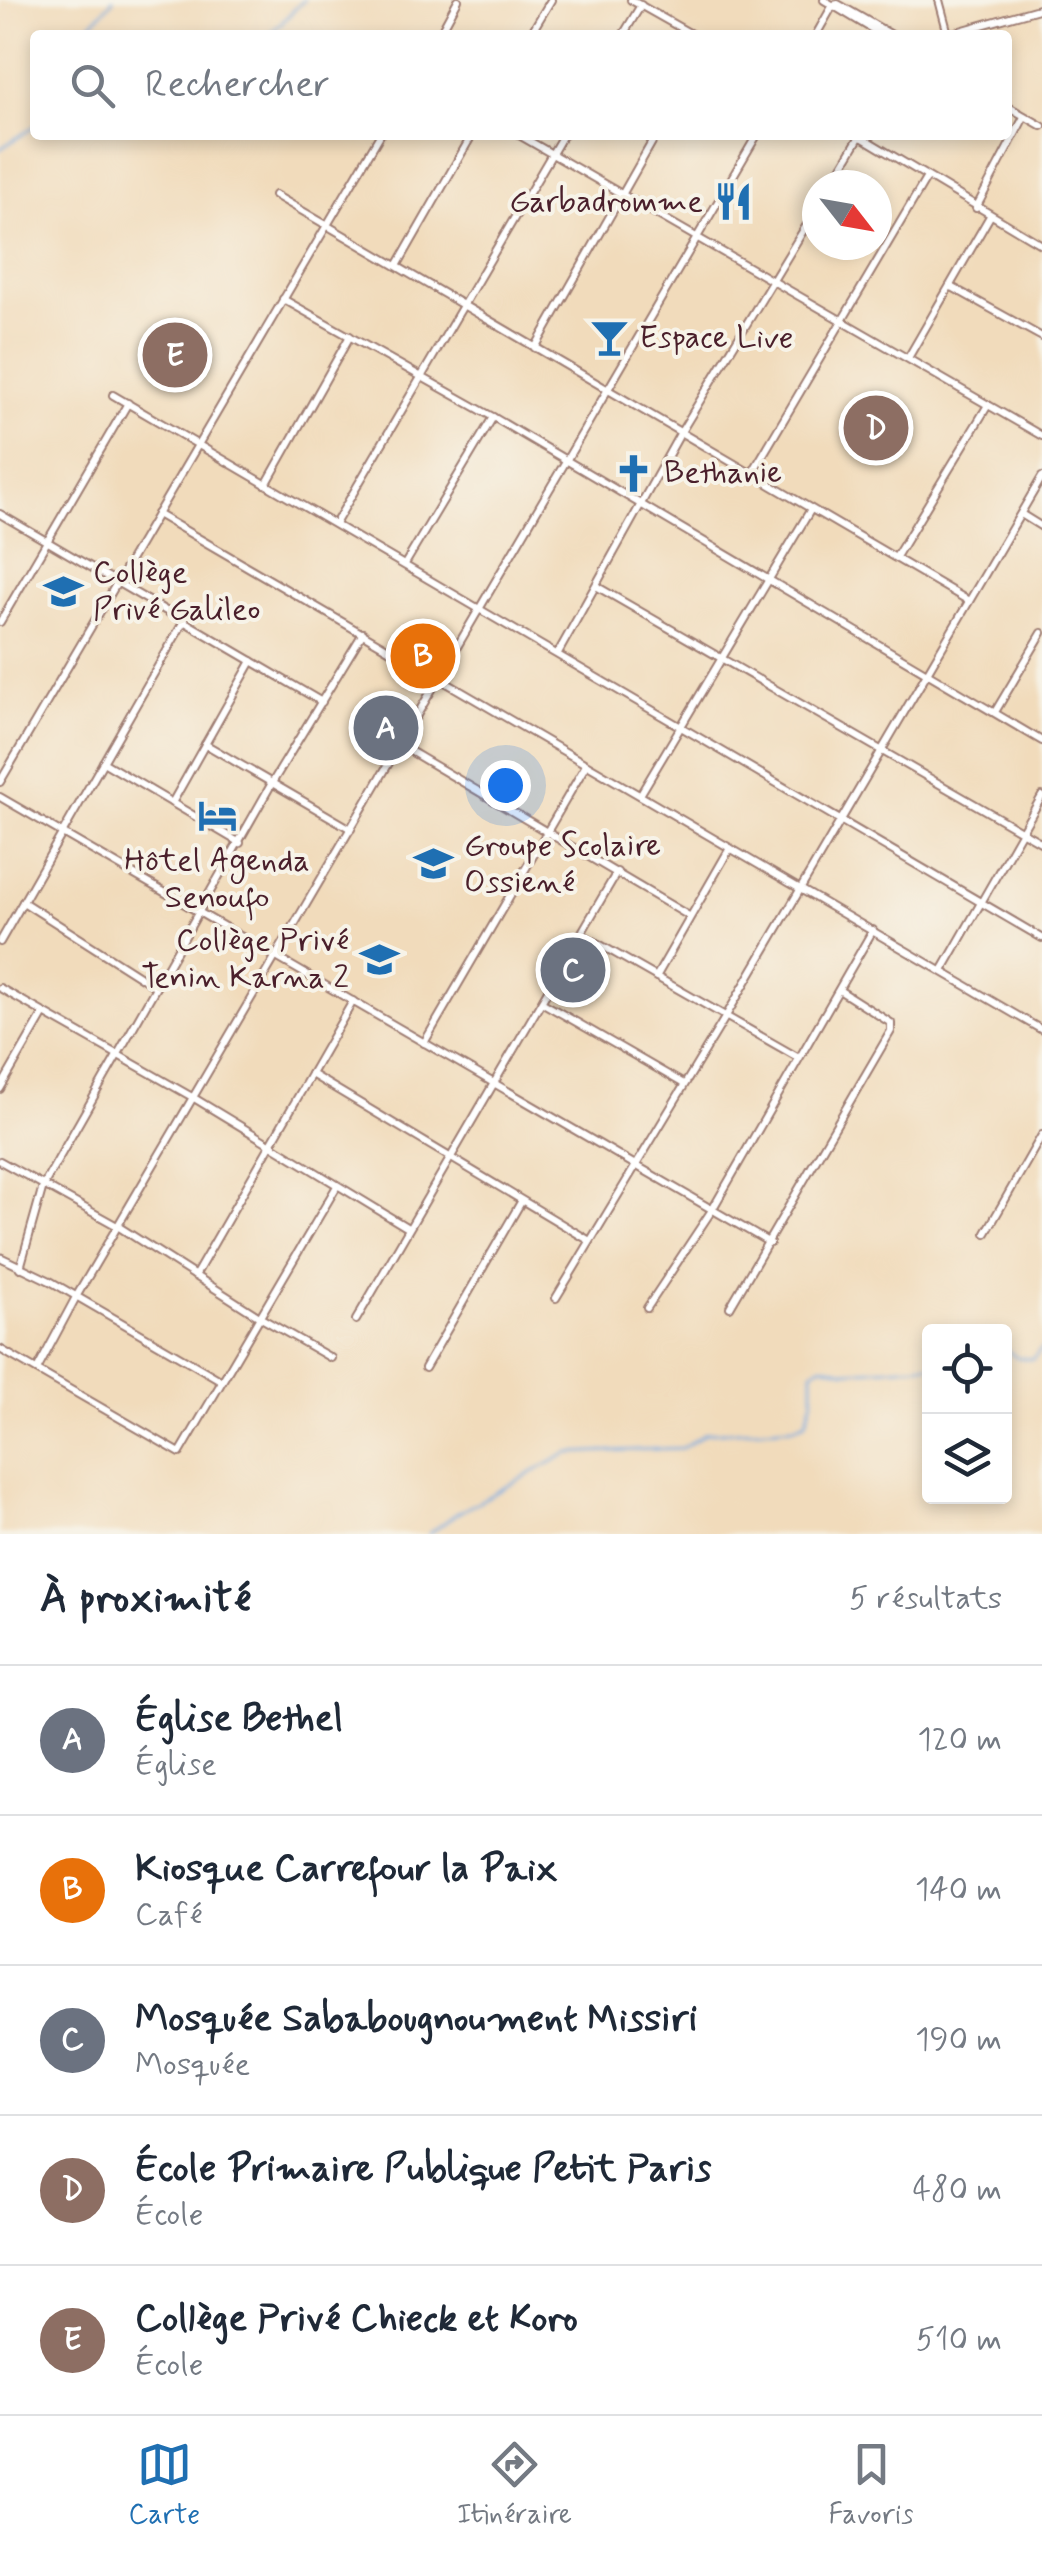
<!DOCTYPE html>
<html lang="fr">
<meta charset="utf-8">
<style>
:root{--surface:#fff;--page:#f2f2f3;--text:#1f2937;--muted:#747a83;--line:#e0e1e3;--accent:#1f6fb2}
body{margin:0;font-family:Mynerve,sans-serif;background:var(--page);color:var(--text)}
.controls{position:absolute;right:30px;bottom:30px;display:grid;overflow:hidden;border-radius:10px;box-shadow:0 5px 15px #0003}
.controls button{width:90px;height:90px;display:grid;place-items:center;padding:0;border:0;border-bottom:2px solid var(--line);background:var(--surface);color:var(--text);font:50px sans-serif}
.compass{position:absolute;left:802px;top:170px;width:90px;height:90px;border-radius:50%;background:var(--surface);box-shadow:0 5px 15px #0003;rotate:121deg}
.you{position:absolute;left:505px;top:785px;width:35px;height:35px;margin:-25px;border:8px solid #fff;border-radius:50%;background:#1a73e8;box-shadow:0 0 0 15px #1a73e833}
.badge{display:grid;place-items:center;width:65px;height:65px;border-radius:50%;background:var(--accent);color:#fff;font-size:32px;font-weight:700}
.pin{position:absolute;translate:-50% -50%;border:5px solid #fff;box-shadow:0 2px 10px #0006}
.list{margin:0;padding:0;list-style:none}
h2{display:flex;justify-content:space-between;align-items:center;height:130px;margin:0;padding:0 40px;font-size:42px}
h2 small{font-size:32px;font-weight:400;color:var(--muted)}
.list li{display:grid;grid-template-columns:65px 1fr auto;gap:30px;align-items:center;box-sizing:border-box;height:150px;padding:0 40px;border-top:2px solid var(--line)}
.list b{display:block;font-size:38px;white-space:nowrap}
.list p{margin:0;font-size:32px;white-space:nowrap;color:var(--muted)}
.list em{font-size:32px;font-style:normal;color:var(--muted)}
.icon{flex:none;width:55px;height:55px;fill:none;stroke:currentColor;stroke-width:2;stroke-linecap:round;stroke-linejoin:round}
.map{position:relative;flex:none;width:1042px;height:1534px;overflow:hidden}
.search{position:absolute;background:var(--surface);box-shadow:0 5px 15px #0003;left:30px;right:30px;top:30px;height:110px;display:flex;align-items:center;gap:25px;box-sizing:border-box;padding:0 35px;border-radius:10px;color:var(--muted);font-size:38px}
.sheet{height:880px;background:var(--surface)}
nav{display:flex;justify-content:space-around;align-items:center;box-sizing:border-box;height:140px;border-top:2px solid var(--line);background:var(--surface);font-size:28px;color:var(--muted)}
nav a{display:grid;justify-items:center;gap:5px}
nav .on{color:var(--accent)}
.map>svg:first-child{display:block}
</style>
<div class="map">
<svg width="1042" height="1534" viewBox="0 0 1042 1534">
<rect width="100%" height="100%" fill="#f7f3e8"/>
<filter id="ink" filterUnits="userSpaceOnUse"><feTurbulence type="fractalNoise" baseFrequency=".01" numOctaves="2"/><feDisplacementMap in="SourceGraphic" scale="20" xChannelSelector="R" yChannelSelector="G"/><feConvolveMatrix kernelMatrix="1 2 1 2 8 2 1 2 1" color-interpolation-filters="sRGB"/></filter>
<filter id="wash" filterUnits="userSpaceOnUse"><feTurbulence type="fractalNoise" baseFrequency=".0048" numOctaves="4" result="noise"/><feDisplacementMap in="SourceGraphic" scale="40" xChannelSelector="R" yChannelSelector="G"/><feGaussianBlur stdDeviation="2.25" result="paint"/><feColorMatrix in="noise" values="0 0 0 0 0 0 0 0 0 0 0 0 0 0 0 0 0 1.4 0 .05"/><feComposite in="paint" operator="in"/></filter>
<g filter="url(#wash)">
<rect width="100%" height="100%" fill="#f1dbbb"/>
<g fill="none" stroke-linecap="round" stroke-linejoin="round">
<g stroke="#72a9e0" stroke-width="2.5">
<polyline points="81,35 113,0"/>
<polyline points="269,35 304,0"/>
<polyline points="0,149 35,126"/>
<polyline points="1004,1348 1017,1358 1033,1359 1042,1348"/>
<polyline points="429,1534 456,1514 568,1453 682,1448 706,1433 794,1427 806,1422 813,1399 813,1371 822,1365 846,1371 930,1365"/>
</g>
</g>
</g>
<g filter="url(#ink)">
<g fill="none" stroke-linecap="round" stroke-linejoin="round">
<defs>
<g id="minor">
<polyline points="631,0 693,35"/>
<polyline points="824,0 882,35"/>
<polyline points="939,0 948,34"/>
<polyline points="439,35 458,0"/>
<polyline points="530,35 551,0"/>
<polyline points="623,35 641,5"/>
<polyline points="816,35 833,5 838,4 892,35"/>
<polyline points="946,35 1042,8"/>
<polyline points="1007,106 1042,126"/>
<polyline points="519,135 1042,436"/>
<polyline points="858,135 1042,245"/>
<polyline points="831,185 860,136"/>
<polyline points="275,195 969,601"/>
<polyline points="976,208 1024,117"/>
<polyline points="397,266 472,135"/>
<polyline points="950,286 1042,337"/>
<polyline points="283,299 493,417 1042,741"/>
<polyline points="535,348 656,135"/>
<polyline points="908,358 990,216"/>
<polyline points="113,395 1042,938"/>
<polyline points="751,475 927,177"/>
<polyline points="267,483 350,336"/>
<polyline points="0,514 322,702"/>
<polyline points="157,514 1042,1030"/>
<polyline points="1021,514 1042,527"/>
<polyline points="335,524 563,135"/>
<polyline points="896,557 988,405"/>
<polyline points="405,564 493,417"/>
<polyline points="596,586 1042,843"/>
<polyline points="0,622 128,403"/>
<polyline points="558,653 681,432 817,208"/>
<polyline points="995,712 1042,633"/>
<polyline points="205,744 351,829"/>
<polyline points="400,745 689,916"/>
<polyline points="103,762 240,843"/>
<polyline points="0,782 380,135"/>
<polyline points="640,795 811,509"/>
<polyline points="0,797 770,1243"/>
<polyline points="172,803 252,661"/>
<polyline points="23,902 156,987"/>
<polyline points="583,935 799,1058"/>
<polyline points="0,942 184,621"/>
<polyline points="942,971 1042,796"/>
<polyline points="656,977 730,848"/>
<polyline points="0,988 194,1098 408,1228"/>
<polyline points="543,1003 684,1084"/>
<polyline points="424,1043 586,765"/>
<polyline points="311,1074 590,1241"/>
<polyline points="0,1089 44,1013"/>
<polyline points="0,1161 119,1227 261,1318 331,1358"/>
<polyline points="986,1233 1042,1135"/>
<polyline points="0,1257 50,1281 222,1381"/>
<polyline points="20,1268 43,1186 272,783 363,633"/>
<polyline points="195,1276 353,1001"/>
<polyline points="556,1298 726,1016 1042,477"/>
<polyline points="730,1307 891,1031 891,1023 839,990"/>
<polyline points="647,1308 712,1210 873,930"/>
<polyline points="356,1320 617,872"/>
<polyline points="0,1349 180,1453 337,1186"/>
<polyline points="425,1368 521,1202"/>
<polyline points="37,1370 76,1297 757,135"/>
</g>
</defs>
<use href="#minor" stroke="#9e7d73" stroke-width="10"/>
<use href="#minor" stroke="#fff" stroke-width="6"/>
</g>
</g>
<defs>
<symbol id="restaurant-bare" viewBox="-9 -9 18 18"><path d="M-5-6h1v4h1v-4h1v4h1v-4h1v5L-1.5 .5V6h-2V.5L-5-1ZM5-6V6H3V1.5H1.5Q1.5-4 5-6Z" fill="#1f6fb2" stroke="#f7f3e8" stroke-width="2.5" paint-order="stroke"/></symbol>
<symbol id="bar-bare" viewBox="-9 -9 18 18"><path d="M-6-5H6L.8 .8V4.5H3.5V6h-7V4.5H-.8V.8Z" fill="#1f6fb2" stroke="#f7f3e8" stroke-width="2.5" paint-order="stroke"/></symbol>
<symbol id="church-bare" viewBox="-9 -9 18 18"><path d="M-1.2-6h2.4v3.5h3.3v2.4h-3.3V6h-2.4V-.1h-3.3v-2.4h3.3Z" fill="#1f6fb2" stroke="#f7f3e8" stroke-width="2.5" paint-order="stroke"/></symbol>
<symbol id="school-bare" viewBox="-9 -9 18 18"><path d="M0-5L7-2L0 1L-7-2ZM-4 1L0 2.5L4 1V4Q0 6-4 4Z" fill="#1f6fb2" stroke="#f7f3e8" stroke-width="2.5" paint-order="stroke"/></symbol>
<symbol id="hotel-bare" viewBox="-9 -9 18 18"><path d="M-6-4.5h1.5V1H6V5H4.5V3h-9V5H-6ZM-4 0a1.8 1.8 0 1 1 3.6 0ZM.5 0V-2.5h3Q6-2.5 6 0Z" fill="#1f6fb2" stroke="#f7f3e8" stroke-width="2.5" paint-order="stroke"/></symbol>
</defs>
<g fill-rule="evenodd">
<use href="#restaurant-bare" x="706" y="174" width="55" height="55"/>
<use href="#bar-bare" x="582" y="310" width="55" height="55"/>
<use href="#church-bare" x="606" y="446" width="55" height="55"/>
<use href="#school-bare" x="36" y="564" width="55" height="55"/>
<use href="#hotel-bare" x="190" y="788" width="55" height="55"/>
<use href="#school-bare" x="406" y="836" width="55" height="55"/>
<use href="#school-bare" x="352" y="932" width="55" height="55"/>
</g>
<g text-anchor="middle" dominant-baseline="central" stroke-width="8" stroke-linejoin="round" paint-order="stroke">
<g font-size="32" fill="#4a1f2b" stroke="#f7f3e8" text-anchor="start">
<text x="703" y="202" text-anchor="end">Garbadromme</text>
<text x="639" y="338">Espace Live</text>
<text x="664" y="473">Bethanie</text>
<text x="93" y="573">Collège<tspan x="93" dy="37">Privé Galileo</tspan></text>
<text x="464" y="846">Groupe Scolaire<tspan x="464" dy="37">Ossiené</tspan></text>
<text x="217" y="861" text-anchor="middle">Hôtel Agenda<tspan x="217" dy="37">Senoufo</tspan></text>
<text x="349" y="941" text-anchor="end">Collège Privé<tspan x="349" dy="37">Tenin Karna 2</tspan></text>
</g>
</g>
</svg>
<div class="controls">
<button><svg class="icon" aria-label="locate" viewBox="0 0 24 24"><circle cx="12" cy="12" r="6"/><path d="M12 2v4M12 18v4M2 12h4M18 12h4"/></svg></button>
<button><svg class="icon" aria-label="layers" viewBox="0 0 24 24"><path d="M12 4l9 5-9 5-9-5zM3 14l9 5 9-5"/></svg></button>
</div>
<svg class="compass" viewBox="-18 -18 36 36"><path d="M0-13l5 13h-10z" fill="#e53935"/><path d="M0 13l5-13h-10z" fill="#747a83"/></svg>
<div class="you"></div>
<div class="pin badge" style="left:386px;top:728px;background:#6b7280">A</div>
<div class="pin badge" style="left:423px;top:656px;background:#e8710a">B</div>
<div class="pin badge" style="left:573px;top:970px;background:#6b7280">C</div>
<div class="pin badge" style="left:876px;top:428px;background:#8d6e63">D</div>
<div class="pin badge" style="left:175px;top:355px;background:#8d6e63">E</div>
<div class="search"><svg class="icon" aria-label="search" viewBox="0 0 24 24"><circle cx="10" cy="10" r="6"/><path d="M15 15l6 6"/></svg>Rechercher</div>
</div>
<section class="sheet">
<h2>À proximité<small>5 résultats</small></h2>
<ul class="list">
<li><span class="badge" style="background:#6b7280">A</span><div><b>Église Bethel</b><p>Église</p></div><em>120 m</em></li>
<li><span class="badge" style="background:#e8710a">B</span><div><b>Kiosque Carrefour la Paix</b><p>Café</p></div><em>140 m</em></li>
<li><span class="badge" style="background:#6b7280">C</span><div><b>Mosquée Sababougnoument Missiri</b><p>Mosquée</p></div><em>190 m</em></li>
<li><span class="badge" style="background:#8d6e63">D</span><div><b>École Primaire Publique Petit Paris</b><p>École</p></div><em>480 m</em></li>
<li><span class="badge" style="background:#8d6e63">E</span><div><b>Collège Privé Chieck et Koro</b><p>École</p></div><em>510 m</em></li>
</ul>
</section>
<nav>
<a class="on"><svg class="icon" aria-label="map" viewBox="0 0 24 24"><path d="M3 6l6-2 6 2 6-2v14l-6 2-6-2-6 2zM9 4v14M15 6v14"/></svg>Carte</a>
<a><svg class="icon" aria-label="directions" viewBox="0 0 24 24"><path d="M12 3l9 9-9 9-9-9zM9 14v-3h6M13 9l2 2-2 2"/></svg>Itinéraire</a>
<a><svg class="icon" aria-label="saved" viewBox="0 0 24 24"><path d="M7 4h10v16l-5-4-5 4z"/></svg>Favoris</a>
</nav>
